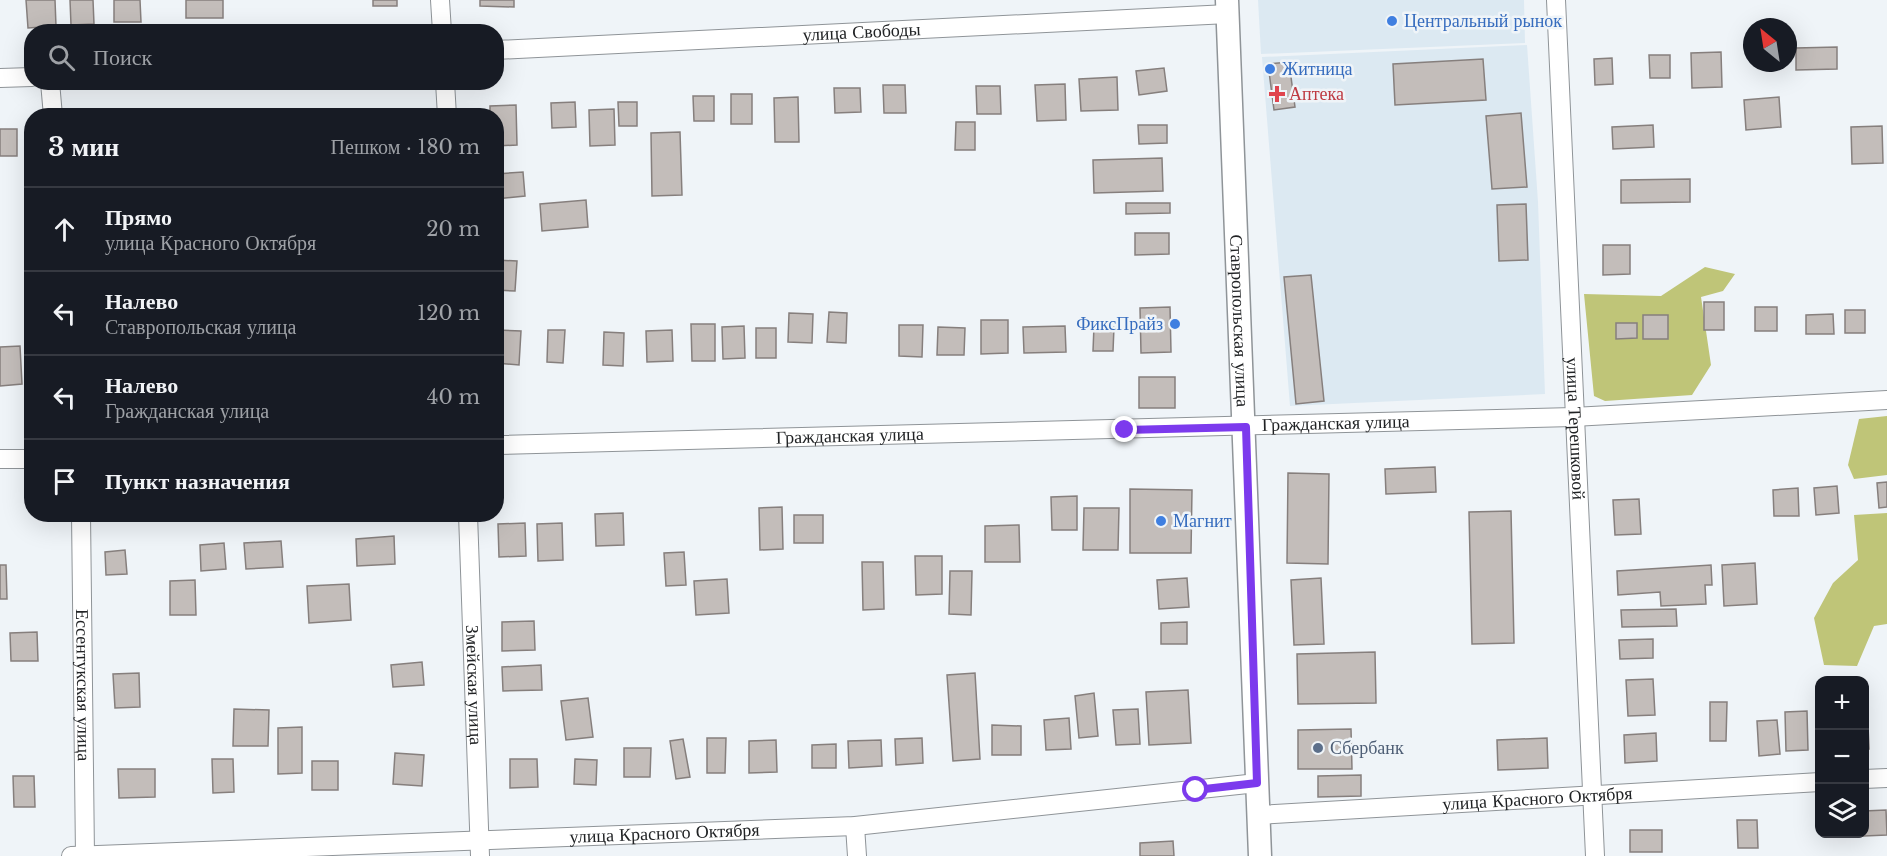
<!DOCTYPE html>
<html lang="ru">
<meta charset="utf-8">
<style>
:root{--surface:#171b24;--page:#20242c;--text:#f1f3f6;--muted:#9ea1a6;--line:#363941}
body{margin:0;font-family:"Libre Baskerville",serif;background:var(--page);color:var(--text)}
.controls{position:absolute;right:18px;bottom:18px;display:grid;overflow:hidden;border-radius:12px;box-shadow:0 6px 24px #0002}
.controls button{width:54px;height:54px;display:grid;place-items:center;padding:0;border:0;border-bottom:2px solid var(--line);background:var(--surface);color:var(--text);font:30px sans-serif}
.compass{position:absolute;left:1743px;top:18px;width:54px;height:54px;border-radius:50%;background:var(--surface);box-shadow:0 6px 24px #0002;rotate:330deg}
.stop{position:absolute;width:18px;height:18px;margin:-14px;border:4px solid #7c3aed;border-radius:50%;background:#fff}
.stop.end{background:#7c3aed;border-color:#fff;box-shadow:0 2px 6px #0008}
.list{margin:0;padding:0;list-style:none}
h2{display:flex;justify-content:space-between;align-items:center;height:78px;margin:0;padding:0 24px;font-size:26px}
h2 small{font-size:20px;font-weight:400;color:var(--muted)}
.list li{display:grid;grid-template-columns:39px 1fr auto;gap:18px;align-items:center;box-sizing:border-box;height:84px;padding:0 24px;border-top:2px solid var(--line)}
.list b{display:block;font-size:22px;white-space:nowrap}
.list p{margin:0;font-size:20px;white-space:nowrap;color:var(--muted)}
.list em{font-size:20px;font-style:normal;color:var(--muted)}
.icon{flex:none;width:33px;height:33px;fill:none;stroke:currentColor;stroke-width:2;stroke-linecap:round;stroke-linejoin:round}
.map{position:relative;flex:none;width:1887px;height:856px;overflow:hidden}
.search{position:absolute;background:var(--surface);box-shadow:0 6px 24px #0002;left:24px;top:24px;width:480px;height:66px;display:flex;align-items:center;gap:15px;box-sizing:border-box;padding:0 21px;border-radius:24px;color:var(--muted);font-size:22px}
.panel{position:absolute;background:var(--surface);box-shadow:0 6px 24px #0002;left:24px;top:108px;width:480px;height:414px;border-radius:24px}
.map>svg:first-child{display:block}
</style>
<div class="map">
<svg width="1887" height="856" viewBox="0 0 1887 856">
<rect width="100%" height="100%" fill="#eff4f8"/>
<g fill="#dce9f2">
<polygon points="1258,0 1524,0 1525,43 1261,54"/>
<polygon points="1527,45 1538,202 1545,394 1290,406 1262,57"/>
</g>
<g fill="#bfc578">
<polygon points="1705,267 1735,274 1723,291 1701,297 1711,365 1692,395 1605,401 1594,396 1584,294 1661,296"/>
<polygon points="1887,416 1887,475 1854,479 1848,465 1859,419"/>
<polygon points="1887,513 1887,624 1874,626 1857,666 1824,665 1814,618 1833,583 1858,560 1854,515"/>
</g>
<g fill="#c3bdba" stroke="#867f7d" stroke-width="1.5">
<polygon points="26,0 55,0 56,26 28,28"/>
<polygon points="70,0 93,0 94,24 71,25"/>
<polygon points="114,0 140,0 141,22 114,22"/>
<rect x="186" y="0" width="37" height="18"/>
<rect x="373" y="0" width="24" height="6"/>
<polygon points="480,0 514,0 514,7 480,6"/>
<polygon points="1837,47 1837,69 1796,70 1796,48"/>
<polygon points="1721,52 1722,87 1692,88 1691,53"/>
<polygon points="1649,55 1670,55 1670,78 1650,78"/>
<polygon points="1612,58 1613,84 1595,85 1594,59"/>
<polygon points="1483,59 1486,100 1395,105 1393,64"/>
<polygon points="1289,62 1295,107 1274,110 1268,64"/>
<polygon points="1164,68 1167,91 1139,95 1136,71"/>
<polygon points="1117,77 1118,110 1081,111 1079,79"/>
<polygon points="1065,84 1066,120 1037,121 1035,85"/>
<polygon points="883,85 905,85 906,113 884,113"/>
<polygon points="976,86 1000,86 1001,114 977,114"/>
<polygon points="834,88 860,88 861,112 835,113"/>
<rect x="731" y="94" width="21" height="30"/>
<polygon points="693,96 714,96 714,121 694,121"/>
<polygon points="798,97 799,142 775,142 774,98"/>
<polygon points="1779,97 1781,127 1746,130 1744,100"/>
<polygon points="575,102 576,127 552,128 551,103"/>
<polygon points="618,102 637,102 637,126 619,126"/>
<polygon points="516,105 517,145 496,146 496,116 490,116 490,106"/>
<polygon points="400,109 400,116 372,116 371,110"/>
<polygon points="614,109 615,145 590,146 589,110"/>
<polygon points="1521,113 1527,187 1492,189 1486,116"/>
<polygon points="956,122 975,122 975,150 955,150"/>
<polygon points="1138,125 1167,125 1167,143 1139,144"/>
<polygon points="1653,125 1654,147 1613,149 1612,127"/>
<polygon points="1882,126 1883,163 1852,164 1851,127"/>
<rect x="0" y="129" width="17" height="27"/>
<polygon points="680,132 682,195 652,196 651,133"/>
<polygon points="1162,158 1163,191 1094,193 1093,160"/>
<polygon points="523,172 525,196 496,199 496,174"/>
<polygon points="1690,179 1690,202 1621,203 1621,180"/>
<polygon points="586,200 588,227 542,231 540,204"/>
<polygon points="1126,203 1170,203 1170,213 1126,214"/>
<polygon points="1526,204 1528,260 1499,261 1497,205"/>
<polygon points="1135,233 1169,233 1169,254 1135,255"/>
<polygon points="1603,245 1630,245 1630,274 1603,275"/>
<polygon points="496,260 517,261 515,291 496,290"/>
<polygon points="1311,275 1324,401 1296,404 1284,277"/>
<rect x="1704" y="302" width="20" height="28"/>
<polygon points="1170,307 1171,352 1141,353 1140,308"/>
<rect x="1755" y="307" width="22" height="24"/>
<rect x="1845" y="310" width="20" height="23"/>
<polygon points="829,312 847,313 846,343 827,342"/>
<polygon points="789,313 813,314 812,343 788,342"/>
<polygon points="1833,314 1834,334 1806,334 1806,315"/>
<rect x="1643" y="315" width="25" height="24"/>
<polygon points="981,320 1008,320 1008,353 981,354"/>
<polygon points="1616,323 1637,323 1637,338 1616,339"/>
<polygon points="691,324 715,324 715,361 692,361"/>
<polygon points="899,325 923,325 922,357 899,356"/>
<polygon points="744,326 745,358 723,359 722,327"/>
<polygon points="1065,326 1066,352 1024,353 1023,327"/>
<polygon points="1094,326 1114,327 1113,351 1093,351"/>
<polygon points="938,327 965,328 964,355 937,355"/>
<rect x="756" y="328" width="20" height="30"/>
<polygon points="496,330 521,331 519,365 496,363"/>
<polygon points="548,330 565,330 563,363 547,362"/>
<polygon points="672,330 673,361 647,362 646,331"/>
<polygon points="604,332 624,333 623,366 603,365"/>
<polygon points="20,346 22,384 0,386 0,347"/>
<rect x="1139" y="377" width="36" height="31"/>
<polygon points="1435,467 1436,492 1386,494 1385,469"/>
<polygon points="1288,473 1329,474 1328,564 1287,563"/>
<polygon points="1887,482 1887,507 1879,508 1877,483"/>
<polygon points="1837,486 1839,513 1816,515 1814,488"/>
<polygon points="1798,488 1799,516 1774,516 1773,490"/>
<polygon points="1130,489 1192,490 1191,553 1130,553"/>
<polygon points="1077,496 1077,530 1052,530 1051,497"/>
<polygon points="1639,499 1641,534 1615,535 1613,500"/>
<polygon points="782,507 783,549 760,550 759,508"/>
<polygon points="1084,508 1119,508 1118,550 1083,550"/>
<polygon points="1511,511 1514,643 1472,644 1469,512"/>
<polygon points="623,513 624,545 596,546 595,514"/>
<rect x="794" y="515" width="29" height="28"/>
<polygon points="525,523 526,556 499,557 498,524"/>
<polygon points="562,523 563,560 538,561 537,524"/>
<polygon points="1019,525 1020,562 985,562 985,526"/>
<polygon points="394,536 395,564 357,566 356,539"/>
<polygon points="281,541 283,567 246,569 244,543"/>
<polygon points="224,543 226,569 201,571 200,545"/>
<polygon points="125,550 127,574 106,575 105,552"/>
<polygon points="684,552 686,585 666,586 664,553"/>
<polygon points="915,556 942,556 942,594 916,595"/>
<polygon points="862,562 883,562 884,609 863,610"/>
<polygon points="1755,563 1757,604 1724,606 1722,565"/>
<polygon points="0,565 6,565 7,599 0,599"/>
<polygon points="1711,565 1712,585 1705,585 1706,604 1661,606 1660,592 1618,595 1617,571"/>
<polygon points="950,571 972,571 971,615 949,614"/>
<polygon points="1187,578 1189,607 1159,609 1157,580"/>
<polygon points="1321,578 1324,644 1294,645 1291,580"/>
<polygon points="727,579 729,613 696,615 694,581"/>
<polygon points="195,580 196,615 170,615 170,581"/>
<polygon points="349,584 351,620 309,623 307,586"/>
<polygon points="1676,609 1677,626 1622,627 1621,610"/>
<polygon points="534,621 535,650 502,651 502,622"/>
<polygon points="1187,622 1187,644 1161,644 1161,623"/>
<polygon points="37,632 38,661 11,661 10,633"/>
<polygon points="1653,639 1653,658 1620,659 1619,640"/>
<polygon points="1375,652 1376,703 1298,704 1297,654"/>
<polygon points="422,662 424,685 393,687 391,665"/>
<polygon points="541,665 542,690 503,691 502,667"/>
<polygon points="139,673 140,707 115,708 113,674"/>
<polygon points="975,673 980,759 953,761 947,675"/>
<polygon points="1653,679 1655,715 1628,716 1626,680"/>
<polygon points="1188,690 1191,743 1149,745 1146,692"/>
<polygon points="1094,693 1098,736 1079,738 1075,696"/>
<polygon points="588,698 593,737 566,740 561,701"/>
<polygon points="1710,702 1727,702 1726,741 1710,741"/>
<polygon points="1864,702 1867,702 1869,749 1864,749"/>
<polygon points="234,709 269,710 268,746 233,746"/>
<polygon points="1138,709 1140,744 1116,745 1113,710"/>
<polygon points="1807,711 1808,750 1786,751 1785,712"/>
<polygon points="1069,718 1071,749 1046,750 1044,720"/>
<polygon points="1777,720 1780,754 1759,756 1757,721"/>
<polygon points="992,725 1021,726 1021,755 992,755"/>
<polygon points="302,727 302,773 278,774 278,728"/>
<polygon points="1351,729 1352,769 1298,769 1298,730"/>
<polygon points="1656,733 1657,761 1625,763 1624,735"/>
<polygon points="707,738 726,738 725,773 707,773"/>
<polygon points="922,738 923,763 896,765 895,739"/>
<polygon points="1547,738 1548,768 1498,770 1497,740"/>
<polygon points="683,739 690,777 676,779 670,741"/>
<polygon points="776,740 777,772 749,773 749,741"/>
<polygon points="881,740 882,766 849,768 848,741"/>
<polygon points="836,744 836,768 812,768 812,745"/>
<polygon points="624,748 651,748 650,777 624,777"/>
<polygon points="395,753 424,755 422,786 393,784"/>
<polygon points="212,759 233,759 234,792 213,793"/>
<polygon points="510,759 537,759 538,787 510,788"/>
<polygon points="575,759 597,760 596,785 574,784"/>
<rect x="312" y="761" width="26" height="29"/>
<polygon points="118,769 155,769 155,797 119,798"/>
<polygon points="1361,775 1361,796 1318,797 1318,776"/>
<polygon points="13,776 34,776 35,807 14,807"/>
<polygon points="1886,810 1887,835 1841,837 1841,834 1864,834 1864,811"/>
<polygon points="1737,820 1757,820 1758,848 1738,848"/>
<rect x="1630" y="830" width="32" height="22"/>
<polygon points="1173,841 1174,856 1140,856 1140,843"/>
</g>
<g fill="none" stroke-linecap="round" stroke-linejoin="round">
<defs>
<g id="minor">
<polyline points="440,0 442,32"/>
<path id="s1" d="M1556,0l39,856"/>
<path id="s2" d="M496,50l732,-36"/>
<polyline points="0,78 32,77"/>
<polyline points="50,82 53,116"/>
<polyline points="445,82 447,116"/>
<path id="s3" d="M496,445l1077,-28 314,-17"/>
<polyline points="0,459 32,459"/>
<path id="s4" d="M81,514l4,342"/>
<path id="s5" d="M468,514l12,342"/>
<polyline points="1864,779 1887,778"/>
<path id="s6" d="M1258,815l562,-33"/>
<polyline points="855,826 857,856"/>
<path id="s7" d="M71,856l784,-30 402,-43"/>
</g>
<g id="tertiary">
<path id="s8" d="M1227,0l33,856"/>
</g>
</defs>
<use href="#minor" stroke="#8f9498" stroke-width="20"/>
<use href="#tertiary" stroke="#8f9498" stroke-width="25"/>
<use href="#minor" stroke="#fff" stroke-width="18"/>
<use href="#tertiary" stroke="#fff" stroke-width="22"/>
</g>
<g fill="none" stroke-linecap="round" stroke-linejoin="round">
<polyline stroke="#7c3aed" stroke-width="8" points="1125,430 1246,427 1257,783 1196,790"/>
</g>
<g fill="#3f7fe0" stroke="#eff4f8" stroke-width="2">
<circle cx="1392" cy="21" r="6"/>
<circle cx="1270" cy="69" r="6"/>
<circle cx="1175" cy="324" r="6"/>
<circle cx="1161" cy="521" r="6"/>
</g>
<path fill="#e0444e" stroke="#eff4f8" stroke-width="2" d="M1274 85h6v6h6v6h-6v6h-6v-6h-6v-6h6z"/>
<circle fill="#5c6f8a" stroke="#eff4f8" stroke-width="2" cx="1318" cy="748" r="6"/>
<g text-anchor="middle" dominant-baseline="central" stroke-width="5" stroke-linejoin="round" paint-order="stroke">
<g font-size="18" fill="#366cbe" stroke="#eff4f8" text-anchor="start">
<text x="1404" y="21">Центральный рынок</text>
<text x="1282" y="69">Житница</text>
<text x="1163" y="324" text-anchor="end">ФиксПрайз</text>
<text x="1173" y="521">Магнит</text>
</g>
<g font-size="18" fill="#212325" stroke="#eff4f8">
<text stroke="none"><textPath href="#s2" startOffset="366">улица Свободы</textPath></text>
<text stroke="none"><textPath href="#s8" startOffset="321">Ставропольская улица</textPath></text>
<text stroke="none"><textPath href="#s3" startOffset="840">Гражданская улица</textPath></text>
<text stroke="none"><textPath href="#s1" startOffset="429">улица Терешковой</textPath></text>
<text stroke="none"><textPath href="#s3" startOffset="354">Гражданская улица</textPath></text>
<text stroke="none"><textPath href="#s4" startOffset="171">Ессентукская улица</textPath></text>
<text stroke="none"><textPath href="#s5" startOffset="171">Змейская улица</textPath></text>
<text stroke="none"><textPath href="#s6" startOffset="280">улица Красного Октября</textPath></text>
<text stroke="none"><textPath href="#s7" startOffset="594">улица Красного Октября</textPath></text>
</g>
<g font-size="18" fill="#be3a42" stroke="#eff4f8" text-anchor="start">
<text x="1289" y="94">Аптека</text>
</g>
<g font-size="18" fill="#4e5e75" stroke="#eff4f8" text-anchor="start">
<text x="1330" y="748">Сбербанк</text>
</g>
</g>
</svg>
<div class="controls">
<button>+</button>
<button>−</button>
<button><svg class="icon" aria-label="layers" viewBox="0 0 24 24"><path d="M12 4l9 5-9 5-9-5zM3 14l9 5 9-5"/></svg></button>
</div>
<svg class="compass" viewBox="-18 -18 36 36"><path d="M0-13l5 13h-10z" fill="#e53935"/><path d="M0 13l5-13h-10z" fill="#9ea1a6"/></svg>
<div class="stop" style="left:1196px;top:790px"></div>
<div class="stop end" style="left:1125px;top:430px"></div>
<div class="search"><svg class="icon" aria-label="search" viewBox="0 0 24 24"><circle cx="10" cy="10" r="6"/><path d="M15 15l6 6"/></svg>Поиск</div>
<section class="panel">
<h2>3 мин<small>Пешком · 180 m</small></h2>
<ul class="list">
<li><svg class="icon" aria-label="ahead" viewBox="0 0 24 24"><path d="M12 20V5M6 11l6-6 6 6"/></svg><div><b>Прямо</b><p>улица Красного Октября</p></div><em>20 m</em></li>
<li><svg class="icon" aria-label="left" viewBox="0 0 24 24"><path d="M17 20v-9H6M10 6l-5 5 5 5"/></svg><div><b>Налево</b><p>Ставропольская улица</p></div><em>120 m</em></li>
<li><svg class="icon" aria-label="left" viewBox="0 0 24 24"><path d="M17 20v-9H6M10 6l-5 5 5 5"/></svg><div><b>Налево</b><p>Гражданская улица</p></div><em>40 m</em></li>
<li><svg class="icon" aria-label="arrive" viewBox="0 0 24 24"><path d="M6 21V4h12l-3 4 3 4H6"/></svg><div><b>Пункт назначения</b></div></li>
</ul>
</section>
</div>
